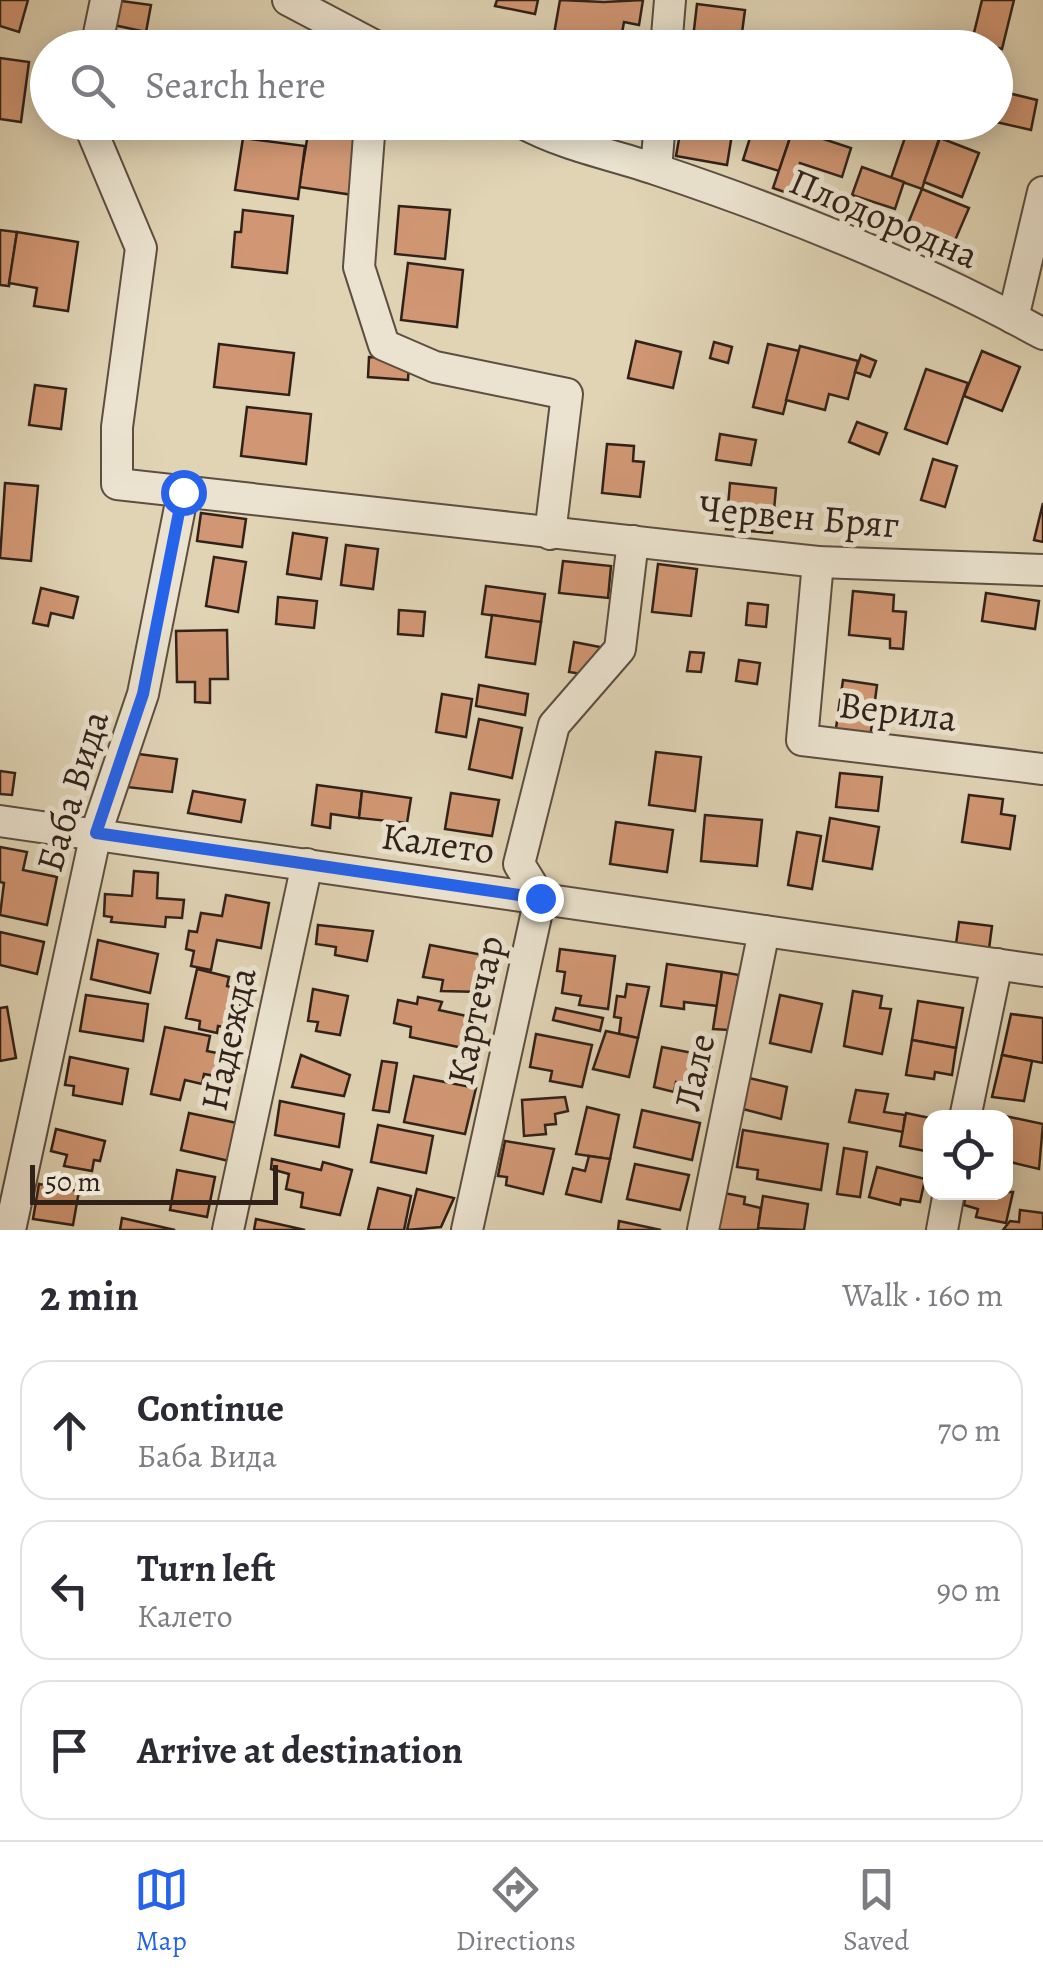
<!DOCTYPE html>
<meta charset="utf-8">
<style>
:root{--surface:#fff;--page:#f7f7f7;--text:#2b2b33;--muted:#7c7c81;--line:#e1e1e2;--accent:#2563eb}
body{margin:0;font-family:Alegreya,serif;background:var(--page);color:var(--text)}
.controls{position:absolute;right:30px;bottom:30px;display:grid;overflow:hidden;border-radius:20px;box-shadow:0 5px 25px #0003}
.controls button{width:90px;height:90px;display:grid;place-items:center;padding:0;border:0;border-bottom:2px solid var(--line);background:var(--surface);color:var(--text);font:50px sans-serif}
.scale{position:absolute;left:30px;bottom:25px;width:248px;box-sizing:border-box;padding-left:10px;border:5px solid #302119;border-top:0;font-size:28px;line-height:35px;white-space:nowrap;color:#302119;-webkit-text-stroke:8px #ebe3cf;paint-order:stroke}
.stop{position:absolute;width:30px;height:30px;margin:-22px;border:8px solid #2563eb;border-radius:50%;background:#fff}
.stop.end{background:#2563eb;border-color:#fff;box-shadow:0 2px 10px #0008}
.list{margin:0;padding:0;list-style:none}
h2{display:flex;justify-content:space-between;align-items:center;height:130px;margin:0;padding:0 40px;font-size:42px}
h2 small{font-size:32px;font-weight:400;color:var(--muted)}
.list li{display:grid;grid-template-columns:65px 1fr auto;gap:30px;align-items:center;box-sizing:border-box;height:140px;margin:0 20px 20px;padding:0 20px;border:2px solid var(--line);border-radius:30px}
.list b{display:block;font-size:38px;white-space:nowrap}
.list p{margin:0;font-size:32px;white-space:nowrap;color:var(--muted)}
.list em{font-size:32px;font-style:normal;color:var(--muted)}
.icon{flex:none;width:55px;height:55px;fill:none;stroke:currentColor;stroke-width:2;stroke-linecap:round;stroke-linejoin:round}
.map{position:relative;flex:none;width:1043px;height:1230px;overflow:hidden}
.search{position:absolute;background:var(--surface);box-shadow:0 5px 25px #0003;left:30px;right:30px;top:30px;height:110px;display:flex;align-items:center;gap:25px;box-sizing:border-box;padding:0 35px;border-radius:55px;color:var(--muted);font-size:38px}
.sheet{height:610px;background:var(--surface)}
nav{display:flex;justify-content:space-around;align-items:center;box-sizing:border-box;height:140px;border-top:2px solid var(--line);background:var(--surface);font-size:28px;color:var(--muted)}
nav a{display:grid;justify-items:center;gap:5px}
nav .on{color:var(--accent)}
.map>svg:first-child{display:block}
</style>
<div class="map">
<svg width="1043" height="1230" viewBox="0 0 1043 1230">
<rect width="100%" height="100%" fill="#e0d4b5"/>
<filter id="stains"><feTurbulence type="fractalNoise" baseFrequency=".002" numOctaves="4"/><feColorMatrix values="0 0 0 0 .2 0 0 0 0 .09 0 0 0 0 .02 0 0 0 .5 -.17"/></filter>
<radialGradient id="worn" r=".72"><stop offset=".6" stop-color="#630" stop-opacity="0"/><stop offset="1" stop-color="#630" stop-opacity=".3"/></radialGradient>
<g fill="#d19774" stroke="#302119" stroke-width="2.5">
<polygon points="0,0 28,0 19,32 0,26"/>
<polygon points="114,0 151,5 146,32 109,24"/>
<polygon points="497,0 538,0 535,14 495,6"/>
<polygon points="560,0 604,2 643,0 639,25 624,22 620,44 554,34"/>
<polygon points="982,0 1014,0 1002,49 972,41"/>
<polygon points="697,4 745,10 740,48 692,47"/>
<polygon points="0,58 29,62 21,122 0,119"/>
<polygon points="996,90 1037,100 1031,130 996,122"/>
<polygon points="310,122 364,126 353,195 299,187"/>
<polygon points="581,122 638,122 636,134"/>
<polygon points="682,122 734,122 727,165 676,156"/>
<polygon points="755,122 793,129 779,171 743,160"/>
<polygon points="910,123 941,133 922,189 891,178"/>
<polygon points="793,129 851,148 842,177 800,163 790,194 773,188"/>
<polygon points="243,138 305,146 298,199 235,190"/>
<polygon points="940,138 979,153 962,197 924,182"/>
<polygon points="862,167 904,182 895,209 852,195"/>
<polygon points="922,189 969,208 953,245 907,226"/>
<polygon points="399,206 450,210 445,259 395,254"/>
<polygon points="243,210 293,216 287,273 232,267 235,232 241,232"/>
<polygon points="0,230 17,232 9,286 0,285"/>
<polygon points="17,232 78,242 68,311 34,306 37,288 9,283"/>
<polygon points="408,263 463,270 457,327 401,320"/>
<polygon points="636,341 681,352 673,388 628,378"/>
<polygon points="714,342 732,347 728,363 710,358"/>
<polygon points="219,344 294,353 289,395 214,387"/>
<polygon points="768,344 799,351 783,414 753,407"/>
<polygon points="800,346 858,361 848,399 829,394 825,410 786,400"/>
<polygon points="982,351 1020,367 1002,411 964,396"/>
<polygon points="861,355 876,361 870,377 855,372"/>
<polygon points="369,357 409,360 408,380 368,377"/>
<polygon points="926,369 968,383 947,444 905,429"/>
<polygon points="35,385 66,389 61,429 29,425"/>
<polygon points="247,407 311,414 306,464 241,456"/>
<polygon points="857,422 887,433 879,454 849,442"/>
<polygon points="720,434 756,440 751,465 716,460"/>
<polygon points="607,444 634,446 633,461 644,462 640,497 602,493"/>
<polygon points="933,459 957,466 945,507 921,500"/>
<polygon points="5,483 38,486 31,561 0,558"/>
<polygon points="730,483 776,488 772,533 726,529"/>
<polygon points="1043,503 1043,542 1034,540"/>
<polygon points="201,513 246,519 242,547 197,541"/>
<polygon points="293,533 327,538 321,579 287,574"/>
<polygon points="346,545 378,549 373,589 341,585"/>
<polygon points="214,557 246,562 238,612 206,606"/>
<polygon points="563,561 611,566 608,598 559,593"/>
<polygon points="658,564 697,569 691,616 652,612"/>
<polygon points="486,586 545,594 541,622 482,614"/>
<polygon points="41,588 78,597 73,618 51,613 48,626 33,623"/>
<polygon points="853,591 894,595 893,611 906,612 903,649 890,648 890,639 849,635"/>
<polygon points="986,593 1039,601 1035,629 982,621"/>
<polygon points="278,597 317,601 314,628 276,624"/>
<polygon points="748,603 768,605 766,627 746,625"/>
<polygon points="399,610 425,612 423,636 398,634"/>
<polygon points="492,615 541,622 535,664 486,657"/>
<polygon points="227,630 228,679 210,679 210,703 195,702 195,682 177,682 176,631"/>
<polygon points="574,642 600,647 595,676 569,672"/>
<polygon points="690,652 704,653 701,672 687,671"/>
<polygon points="739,660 760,663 757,684 736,681"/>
<polygon points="843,680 877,685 870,739 835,735"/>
<polygon points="479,685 528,694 525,715 476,706"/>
<polygon points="442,694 472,699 466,737 436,732"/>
<polygon points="479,719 522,728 512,778 469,769"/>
<polygon points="656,752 701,757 695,811 649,805"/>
<polygon points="131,753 177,759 172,792 126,787"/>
<polygon points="0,771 15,773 12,795 0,794"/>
<polygon points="840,773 882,777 878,811 836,807"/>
<polygon points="317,785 362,791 359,818 331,814 330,828 312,825"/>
<polygon points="193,791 245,800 241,822 188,813"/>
<polygon points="362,791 411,798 407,823 359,818"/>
<polygon points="451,793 499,800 492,836 445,829"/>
<polygon points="969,795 1003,799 1001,814 1015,816 1010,849 962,842"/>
<polygon points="705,815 762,820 757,866 701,861"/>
<polygon points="830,818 879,827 872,869 823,861"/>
<polygon points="616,822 673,830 667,872 610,864"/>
<polygon points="797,832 821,836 812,889 788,885"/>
<polygon points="0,847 27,852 23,870 57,877 47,925 0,915 4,883 0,882"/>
<polygon points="134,871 158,873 157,898 184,900 182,918 166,917 165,927 111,922 112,917 104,916 105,894 132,896"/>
<polygon points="226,895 269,903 261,948 217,940 211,970 191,966 194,951 186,949 189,931 197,932 201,913 222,916"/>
<polygon points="959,922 992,926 989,949 956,944"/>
<polygon points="318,925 373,931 367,961 335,955 336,947 316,944"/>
<polygon points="0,932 44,942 37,974 0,965"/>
<polygon points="98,940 158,954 150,993 91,979"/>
<polygon points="430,945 488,956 481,992 441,991 443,980 423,977"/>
<polygon points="560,949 615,956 608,1009 579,1005 581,996 562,993 565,972 557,971"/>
<polygon points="667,964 722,972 718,1006 684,1002 684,1009 661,1006"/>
<polygon points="197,969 229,977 227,986 243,990 234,1029 218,1026 217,1033 199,1029 200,1021 186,1018"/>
<polygon points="722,972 739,975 729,1030 713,1029"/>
<polygon points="627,984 649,987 638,1038 619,1034 621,1018 614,1017 617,996 625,997"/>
<polygon points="313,989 348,996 340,1035 316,1031 318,1022 308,1021"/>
<polygon points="853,991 882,996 880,1008 891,1009 882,1054 844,1046"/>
<polygon points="86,995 148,1004 143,1041 80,1031"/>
<polygon points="780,995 822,1004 811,1052 770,1043"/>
<polygon points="418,997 442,1002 439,1010 476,1018 468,1049 410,1037 411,1027 394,1023 398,1000 417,1004"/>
<polygon points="918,1001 963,1008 956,1048 912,1040"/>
<polygon points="7,1007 16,1058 0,1061 0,1008"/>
<polygon points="556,1008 603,1018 600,1031 553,1020"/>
<polygon points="1011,1014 1043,1018 1043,1063 1002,1055"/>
<polygon points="165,1027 210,1036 207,1051 237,1057 232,1079 204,1074 202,1084 185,1080 180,1100 151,1094"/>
<polygon points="606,1031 638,1038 629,1077 593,1069"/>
<polygon points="536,1034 592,1045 582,1087 550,1081 552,1071 530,1067"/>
<polygon points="912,1040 956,1048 952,1075 935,1072 934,1079 906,1075"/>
<polygon points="662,1047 713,1057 707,1089 676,1082 674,1092 654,1087"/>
<polygon points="301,1055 350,1075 344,1096 292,1087"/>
<polygon points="1002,1055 1032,1061 1024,1101 992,1097"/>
<polygon points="70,1057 128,1069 122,1104 73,1095 74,1086 65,1085"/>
<polygon points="382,1061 397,1063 389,1112 373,1110"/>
<polygon points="414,1076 476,1088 465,1134 404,1122"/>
<polygon points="749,1078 787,1087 781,1119 743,1109"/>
<polygon points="856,1090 888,1094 884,1112 905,1115 903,1132 849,1122"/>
<polygon points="565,1097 568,1111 555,1114 556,1124 545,1125 546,1134 524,1136 522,1100"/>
<polygon points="280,1101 344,1114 339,1147 275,1135"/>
<polygon points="587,1107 619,1115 610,1159 576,1154"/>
<polygon points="642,1110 700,1123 692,1160 634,1147"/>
<polygon points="189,1113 237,1123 229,1161 181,1150"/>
<polygon points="906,1113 930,1118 930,1152 900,1146"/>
<polygon points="996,1114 1043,1124 1039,1169 1006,1161 1006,1118 995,1118"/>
<polygon points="378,1125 433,1136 426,1173 371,1162"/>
<polygon points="56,1129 105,1141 100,1161 94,1160 92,1171 64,1166 67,1155 51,1151"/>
<polygon points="743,1130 828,1144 821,1190 757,1179 758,1170 737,1167"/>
<polygon points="505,1141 554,1149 543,1194 506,1185 507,1177 498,1176"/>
<polygon points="844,1148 867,1152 860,1197 837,1194"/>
<polygon points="589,1156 610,1159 601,1202 566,1194 573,1168 585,1171"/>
<polygon points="272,1159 321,1170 323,1162 352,1170 340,1215 301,1207 303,1193 286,1189 289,1174 271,1169"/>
<polygon points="635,1164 689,1175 680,1210 627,1199"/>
<polygon points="877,1167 925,1179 920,1202 901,1199 900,1205 869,1197"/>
<polygon points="177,1170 215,1177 207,1217 170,1210"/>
<polygon points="39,1184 79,1191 73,1225 33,1219"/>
<polygon points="378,1188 411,1196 404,1230 368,1230"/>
<polygon points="417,1189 454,1198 441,1227 407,1230"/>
<polygon points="966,1192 1013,1192 1006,1223 976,1217 978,1209 964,1205"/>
<polygon points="724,1193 745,1197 744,1204 761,1208 758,1230 717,1230"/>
<polygon points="763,1196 808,1204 804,1230 758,1228"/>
<polygon points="1020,1210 1043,1213 1043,1230 1003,1230 1010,1221 1019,1222"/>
<polygon points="122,1218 175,1230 120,1230"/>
<polygon points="256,1219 305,1230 254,1230"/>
<polygon points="619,1221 661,1230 618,1230"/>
</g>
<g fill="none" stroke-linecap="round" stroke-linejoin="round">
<defs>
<g id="street">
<polyline points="288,0 379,48"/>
<polyline points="96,48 106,0"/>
<polyline points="666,48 670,0"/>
<polyline points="88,122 141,248 117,427 117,484 818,562 1043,570"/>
<polyline points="370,122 359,267 384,345 435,367 567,394 550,534"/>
<path d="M521,122c44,24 90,32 137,48 131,44 264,97 385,164"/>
<polyline points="656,169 660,122"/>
<polyline points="1013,318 1043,192"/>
<polyline points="818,562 802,740 1043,769"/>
<polyline points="0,821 1043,971"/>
<polyline points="965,1118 997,964"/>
<polyline points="10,1230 96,833 143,694 183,492"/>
<polyline points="228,1230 307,864"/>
<polyline points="467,1230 540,898 519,864 554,725 620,649 633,541"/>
<polyline points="703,1230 764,931"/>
<polyline points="942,1230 949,1192"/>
</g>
</defs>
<use href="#street" stroke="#5c4e40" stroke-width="34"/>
<use href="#street" stroke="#ebe3cf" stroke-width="30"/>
</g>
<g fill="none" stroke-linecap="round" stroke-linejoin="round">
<polyline stroke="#2563eb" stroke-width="12" points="183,492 143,694 96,833 540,898"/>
</g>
<g text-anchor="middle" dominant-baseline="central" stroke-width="10" stroke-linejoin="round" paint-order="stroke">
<g font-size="38" fill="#302119" stroke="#ebe3cf">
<text transform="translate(884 218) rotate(23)">Плодородна</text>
<text transform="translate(799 516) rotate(5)">Червен Бряг</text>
<text transform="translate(898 711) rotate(7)">Верила</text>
<text transform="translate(72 791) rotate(-73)">Баба Вида</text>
<text transform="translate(438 843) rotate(8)">Калето</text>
<text transform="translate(475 1010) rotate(-78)">Картечар</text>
<text transform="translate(228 1039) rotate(-78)">Надежда</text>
<text transform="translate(694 1072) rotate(-78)">Лале</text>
</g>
</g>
<rect width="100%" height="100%" filter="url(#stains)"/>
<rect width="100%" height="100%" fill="url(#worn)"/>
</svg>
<div class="controls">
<button><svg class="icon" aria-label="locate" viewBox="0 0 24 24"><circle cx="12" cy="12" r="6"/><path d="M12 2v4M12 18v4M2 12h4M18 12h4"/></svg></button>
</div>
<div class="scale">50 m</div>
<div class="stop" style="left:183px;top:492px"></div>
<div class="stop end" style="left:540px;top:898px"></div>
<div class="search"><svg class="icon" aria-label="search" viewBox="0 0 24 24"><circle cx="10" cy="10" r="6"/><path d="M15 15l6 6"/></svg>Search here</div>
</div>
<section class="sheet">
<h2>2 min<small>Walk · 160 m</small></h2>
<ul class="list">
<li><svg class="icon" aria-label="ahead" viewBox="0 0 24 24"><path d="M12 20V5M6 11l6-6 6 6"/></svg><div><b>Continue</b><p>Баба Вида</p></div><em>70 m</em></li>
<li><svg class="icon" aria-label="left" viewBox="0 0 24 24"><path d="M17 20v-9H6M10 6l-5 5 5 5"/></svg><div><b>Turn left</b><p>Калето</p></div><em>90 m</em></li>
<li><svg class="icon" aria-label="arrive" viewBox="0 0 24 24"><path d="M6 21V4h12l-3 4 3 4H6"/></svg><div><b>Arrive at destination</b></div></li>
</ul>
</section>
<nav>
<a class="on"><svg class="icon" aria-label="map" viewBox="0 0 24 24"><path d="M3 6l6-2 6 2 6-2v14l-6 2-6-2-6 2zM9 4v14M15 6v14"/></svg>Map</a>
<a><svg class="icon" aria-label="directions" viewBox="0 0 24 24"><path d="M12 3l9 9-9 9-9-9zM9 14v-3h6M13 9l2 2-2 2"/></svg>Directions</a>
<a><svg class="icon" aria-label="saved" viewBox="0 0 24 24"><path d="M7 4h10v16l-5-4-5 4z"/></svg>Saved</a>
</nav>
